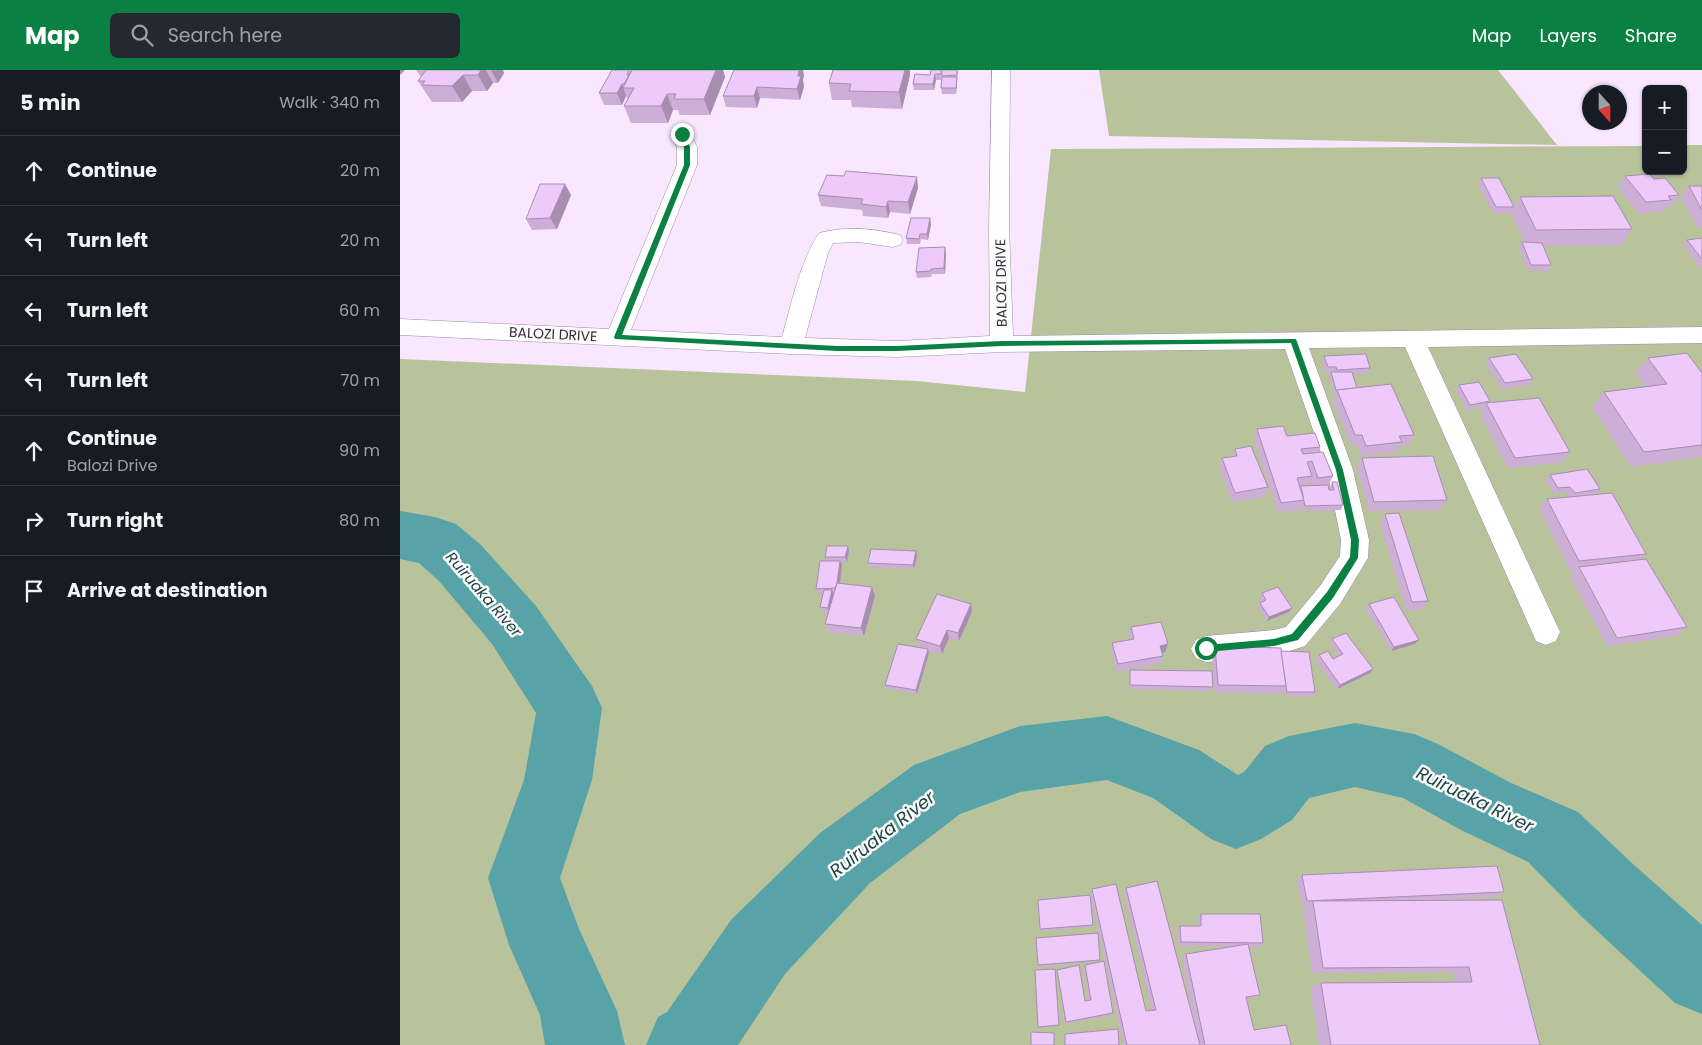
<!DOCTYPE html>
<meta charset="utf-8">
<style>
:root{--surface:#171b24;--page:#242831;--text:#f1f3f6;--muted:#9ea1a6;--line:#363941;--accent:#0b8043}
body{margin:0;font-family:Poppins,sans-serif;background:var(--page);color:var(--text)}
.controls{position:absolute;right:15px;top:15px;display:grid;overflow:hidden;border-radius:8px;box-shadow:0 1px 4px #0004}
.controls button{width:45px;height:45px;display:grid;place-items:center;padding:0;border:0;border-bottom:1px solid var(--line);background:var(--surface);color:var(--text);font:25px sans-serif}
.compass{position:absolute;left:1182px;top:15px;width:45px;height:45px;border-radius:50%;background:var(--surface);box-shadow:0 1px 4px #0004;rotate:159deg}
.stop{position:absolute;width:15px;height:15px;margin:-11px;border:4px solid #0b8043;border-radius:50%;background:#fff}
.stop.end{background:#0b8043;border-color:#fff;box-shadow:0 1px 5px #0008}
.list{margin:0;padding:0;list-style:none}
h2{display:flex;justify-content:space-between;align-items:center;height:65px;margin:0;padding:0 20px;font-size:21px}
h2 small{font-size:16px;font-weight:400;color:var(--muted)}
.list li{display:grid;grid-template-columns:32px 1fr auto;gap:15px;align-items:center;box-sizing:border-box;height:70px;padding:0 20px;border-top:1px solid var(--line)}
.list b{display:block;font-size:19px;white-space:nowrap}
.list p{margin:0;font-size:16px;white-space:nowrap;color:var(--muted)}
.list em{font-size:16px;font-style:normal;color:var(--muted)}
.icon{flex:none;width:28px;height:28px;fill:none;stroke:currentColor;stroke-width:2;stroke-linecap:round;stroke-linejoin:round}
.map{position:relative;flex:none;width:1302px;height:975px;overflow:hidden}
header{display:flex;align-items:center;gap:30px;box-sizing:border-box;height:70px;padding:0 25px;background:var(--accent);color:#fff}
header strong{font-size:24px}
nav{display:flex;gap:28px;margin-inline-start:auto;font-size:18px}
.search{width:350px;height:45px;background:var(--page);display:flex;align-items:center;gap:12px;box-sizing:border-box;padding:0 18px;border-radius:8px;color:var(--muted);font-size:19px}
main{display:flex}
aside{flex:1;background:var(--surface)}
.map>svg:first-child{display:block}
</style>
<header>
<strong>Map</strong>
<div class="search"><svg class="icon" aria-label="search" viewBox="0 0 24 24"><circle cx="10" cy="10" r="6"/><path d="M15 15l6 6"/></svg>Search here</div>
<nav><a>Map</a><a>Layers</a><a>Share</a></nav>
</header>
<main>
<aside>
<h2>5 min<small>Walk · 340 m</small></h2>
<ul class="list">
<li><svg class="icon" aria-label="ahead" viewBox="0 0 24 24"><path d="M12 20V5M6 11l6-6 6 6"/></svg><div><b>Continue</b></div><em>20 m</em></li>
<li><svg class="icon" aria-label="left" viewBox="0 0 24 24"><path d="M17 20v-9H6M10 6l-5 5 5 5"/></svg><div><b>Turn left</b></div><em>20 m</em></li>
<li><svg class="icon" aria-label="left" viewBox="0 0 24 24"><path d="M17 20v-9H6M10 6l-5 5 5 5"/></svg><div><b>Turn left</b></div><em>60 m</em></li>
<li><svg class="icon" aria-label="left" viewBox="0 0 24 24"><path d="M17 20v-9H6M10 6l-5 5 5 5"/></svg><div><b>Turn left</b></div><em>70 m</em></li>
<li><svg class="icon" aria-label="ahead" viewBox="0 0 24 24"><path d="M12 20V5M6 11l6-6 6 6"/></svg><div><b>Continue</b><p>Balozi Drive</p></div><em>90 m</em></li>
<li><svg class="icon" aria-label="right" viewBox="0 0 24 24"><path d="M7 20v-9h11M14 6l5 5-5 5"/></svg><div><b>Turn right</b></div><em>80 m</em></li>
<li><svg class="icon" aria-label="arrive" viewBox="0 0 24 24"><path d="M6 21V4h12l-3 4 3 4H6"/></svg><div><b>Arrive at destination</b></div></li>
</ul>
</aside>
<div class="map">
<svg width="1302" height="975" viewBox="0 0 1302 975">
<rect width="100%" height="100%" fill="#f8e7fe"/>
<g fill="#b8c39c">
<polygon points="699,0 1098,0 1157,75 709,66"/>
<polygon points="1283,75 1302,75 1302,975 0,975 0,289 517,311 625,322 651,79 1246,76 1246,101 1283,101"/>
</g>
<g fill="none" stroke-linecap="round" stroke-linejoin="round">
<g fill="#57a3a7" fill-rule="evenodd">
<polygon points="0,441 35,447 56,454 81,475 136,536 192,616 202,638 192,710 160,808 179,859 217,941 225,975 145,975 140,945 109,875 88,808 124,710 136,643 92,574 39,511 19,493 0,489"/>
<polygon points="707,646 799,680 838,705 844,702 865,676 889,666 955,653 1014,664 1038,674 1109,712 1178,742 1234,795 1302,855 1302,944 1275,933 1182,847 1128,792 1061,760 1003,728 955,717 909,728 892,750 861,769 836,779 811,769 753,728 707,710 620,722 560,744 470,813 385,904 338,975 246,975 258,947 267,942 331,850 420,763 514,695 620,656"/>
</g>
<defs>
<path id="minor" d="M592,0h18l-1,156 4,110 689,-9v16l-274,4 132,285 -4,9 -10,4 -10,-4 -131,-294 -96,1 44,122 16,70 -1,18 -28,46 -35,42 -31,10 -68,6 -10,-4 -5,-9 5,-9 10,-4 68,-6 12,-3 34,-41 20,-30 1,-16 -14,-70 -42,-121 -283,3 -105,5 -106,-3 -391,-19v-16l209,10 68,-164v-18l-5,-12 3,-4 7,-2 7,2 8,16v18l-66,165 151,7c10,-35 17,-73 37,-104 27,-7 53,-5 81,2l3,5 -3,5 -8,2 -33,-5 -26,1 -5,10 -23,85 92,3 93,-5 -1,-110z"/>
</defs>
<use href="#minor" stroke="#9f8ba6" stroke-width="1"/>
<use href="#minor" fill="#fff" fill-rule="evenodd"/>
</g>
<g fill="#cdaed7" fill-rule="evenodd">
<polygon points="16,0 103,0 104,3 98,13 93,13 87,21 72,21 62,32 32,32 18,11 21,7"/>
<polygon points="212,0 323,0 325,7 310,45 280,45 278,40 273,40 268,53 231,53 224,36 228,30 226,26 222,35 204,35 199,23"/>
<polygon points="433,0 510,0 510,5 502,39 452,37 451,30 432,30 429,13"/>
<polygon points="558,0 556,24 542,24 541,18 542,4 541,10 536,10 534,20 514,20 513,14 530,5"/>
<polygon points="404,5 403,10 404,17 400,30 360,28 357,38 326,37 323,26"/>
<polygon points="1225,106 1279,125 1271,136 1266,137 1263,141 1238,144 1218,117"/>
<polygon points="1081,108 1114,137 1111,143 1093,143 1078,114"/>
<polygon points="1289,116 1302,116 1302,157 1297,157 1281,127"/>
<polygon points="518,118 510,144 490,142 488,148 463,146 462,140 421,136 418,125"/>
<polygon points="171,125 157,159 132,160 126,149"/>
<polygon points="1120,127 1232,159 1221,175 1144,176 1151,195 1148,201 1127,200 1119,178 1122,172 1125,173 1111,143"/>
<polygon points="531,154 528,170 521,169 520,174 507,174 506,168"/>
<polygon points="1302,168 1302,199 1301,199 1283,175 1287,170"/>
<polygon points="546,183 545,204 532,204 531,207 517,208 516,202"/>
<polygon points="924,286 970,298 968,303 953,304 957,318 1014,365 1009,375 1000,376 996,382 961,386 957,375 951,375 933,330 935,326 929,308 931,303 926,303 922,291"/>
<polygon points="1089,288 1133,309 1129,315 1102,319 1086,294"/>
<polygon points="1248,288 1302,303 1302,387 1231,397 1192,337 1204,322 1245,316 1235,303"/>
<polygon points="1059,315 1090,331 1090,333 1170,382 1162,392 1108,398 1080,344 1084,337 1067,340 1056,320"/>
<path d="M857,359l30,7 33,11 -2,5 15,24 -5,10 1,4h2l-1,-3 2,-5 11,23 -2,5 -38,1 -1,-6 -2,5 -22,2 -24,-73zM911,410l2,6h-5z"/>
<polygon points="835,379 868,417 864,427 832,432 819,398 822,388 833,386"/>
<polygon points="962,388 1047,430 1040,440 969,441 957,398"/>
<polygon points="1150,405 1200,419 1195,424 1246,484 1240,489 1287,557 1276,566 1207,576 1170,506 1177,499 1170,500 1139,438 1147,429 1170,427 1166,422 1154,423 1146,410"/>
<polygon points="985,444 1028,531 1021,540 1006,540 980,453"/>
<polygon points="448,476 449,480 447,492 441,492 442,495 440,513 472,517 475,526 464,566 429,562 425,554 429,542 422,542 420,537 423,523 418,523 416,519 426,491 425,487"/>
<polygon points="516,481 517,486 514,499 470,497 468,493"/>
<polygon points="862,523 889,542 867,551 858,537 860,533 862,531 860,528"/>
<polygon points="571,534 572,542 559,571 549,568 542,584 528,580 529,583 517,624 486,618 485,615 523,578 519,577 516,569"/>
<polygon points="969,534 1015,574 991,581 966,539"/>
<polygon points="731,557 765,582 762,583 763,586 761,594 717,601 711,581 712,573 731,570 729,566"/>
<polygon points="932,569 970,603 937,619 916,590 919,585 933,589 939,586 930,573"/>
<polygon points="815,576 881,581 915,622 913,626 885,626 884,619 881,624 815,622 812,585"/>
<polygon points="730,600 813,617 811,621 729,619 729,603"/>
<polygon points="902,805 1104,822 1095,827 1012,831 1140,975 919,975 910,917 921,913 1055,912 1053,902 912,903 903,838 907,835 902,836 897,810"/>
<polygon points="726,818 798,970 782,888 786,884 833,876 778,876 778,860 780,856 798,856 798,848 801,844 863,873 859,877 849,877 860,925 854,928 847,929 854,960 891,975 724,975 691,826 692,819 746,941 752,940 724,824"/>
<polygon points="638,830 693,855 692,857 640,861"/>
<polygon points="636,868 700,890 699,891 638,897"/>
<polygon points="685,895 713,943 712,945 665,954 657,900 685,931 689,930 684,898"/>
<polygon points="655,899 658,956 638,958 635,900"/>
</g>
<g fill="#a78daf">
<polygon points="0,0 5,0 0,5"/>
<polygon points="81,0 86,0 93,13 87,21 78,5"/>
<polygon points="91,0 103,0 104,3 98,13"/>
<polygon points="316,0 323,0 325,7 310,45 304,29"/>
<polygon points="399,0 403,0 404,5 403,10 404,17 400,30 397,19 398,6"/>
<polygon points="505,0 510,0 510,5 502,39 499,22"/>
<polygon points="535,4 536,10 534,20 533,14"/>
<polygon points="63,5 72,21 62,32 52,16"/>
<polygon points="557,7 557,13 556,24 556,18"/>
<polygon points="222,14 226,26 222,35 217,23"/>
<polygon points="357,17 360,28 357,38 354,26"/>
<polygon points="267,24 273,40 268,53 261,36"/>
<polygon points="517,107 518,118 510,144 508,132"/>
<polygon points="165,114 171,125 157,159 150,148"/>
<polygon points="488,131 490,142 488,148 486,137"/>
<polygon points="530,148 531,154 528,170 527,164"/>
<polygon points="545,177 546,183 545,204 544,198"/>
<polygon points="448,476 449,480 447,492 445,487"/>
<polygon points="516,481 517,486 514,499 513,495"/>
<polygon points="440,491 442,495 439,523 437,518"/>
<polygon points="472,517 475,526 464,566 461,558"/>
<polygon points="432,520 434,525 430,543 428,538"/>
<polygon points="571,534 572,542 559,571 558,563"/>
<polygon points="892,538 889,542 867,551 869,547"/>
<polygon points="547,560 549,568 542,584 540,576"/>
<polygon points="1019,570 1015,574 991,581 994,577"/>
<polygon points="768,574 765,582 758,584 760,576"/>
<polygon points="528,579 529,583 517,624 516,620"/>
<polygon points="973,599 970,603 937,619 940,615"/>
</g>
<g fill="#eecafa" stroke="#a78daf">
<polygon points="26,0 81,0 78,5 63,5 52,16 22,15 25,11 18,11"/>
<polygon points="212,0 229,0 227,5 229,5 224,14 222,14 217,23 199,23"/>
<polygon points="232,0 316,0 304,29 274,29 276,24 267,24 261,36 224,36 234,18 223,18"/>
<polygon points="334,0 399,0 398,6 401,6 397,19 357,17 354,26 323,26"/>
<polygon points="433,0 505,0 499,22 449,21 451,14 429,13"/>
<polygon points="531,0 541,0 541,4 535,4 533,14 513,14 515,4 530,5"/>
<polygon points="542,0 557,0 557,5 542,6"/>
<polygon points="542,7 557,7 556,18 541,18"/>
<polygon points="446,101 517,107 508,132 488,131 486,137 461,134 463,129 418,125 427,105 444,106"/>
<polygon points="1249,104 1254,109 1265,108 1279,125 1268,126 1271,130 1246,132 1225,106"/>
<polygon points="1081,108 1099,108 1114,137 1096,137"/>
<polygon points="140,114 165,114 150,148 126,149"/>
<polygon points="1289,116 1302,116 1302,140"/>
<polygon points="1213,126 1232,159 1136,160 1120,127"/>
<polygon points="511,148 530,148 527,164 520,164 519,169 506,168"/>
<polygon points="1302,168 1302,189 1287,170"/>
<polygon points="1122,172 1142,173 1151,195 1131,195"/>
<polygon points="545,177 544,198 531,199 530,201 516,202 519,178"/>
<polygon points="1287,283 1302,303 1302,375 1244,382 1204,322 1267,314 1248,288"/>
<polygon points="966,284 970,298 937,300 936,297 928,297 924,286"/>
<polygon points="1116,284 1133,309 1105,313 1089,288"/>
<polygon points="931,302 952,302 957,318 936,320"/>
<polygon points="1079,312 1090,331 1070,335 1059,315"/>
<polygon points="991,314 1014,365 999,366 1002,372 966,376 962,365 955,365 937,320"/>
<polygon points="1139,328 1170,382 1115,388 1086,333"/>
<polygon points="883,356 887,366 915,363 920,377 901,379 903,384 923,382 933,406 918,408 912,391 907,392 912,406 897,408 904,430 881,433 857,359"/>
<polygon points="851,376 868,417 835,423 822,388 837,386 835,379"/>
<polygon points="1033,386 1047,430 974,432 962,388"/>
<polygon points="1187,399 1200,419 1175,423 1170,417 1158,418 1150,405"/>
<polygon points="932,412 937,412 943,435 905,436 901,416 928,415 929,420 934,420"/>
<polygon points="1212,423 1246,484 1179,491 1147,429"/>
<polygon points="999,443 1028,531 1012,532 985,444"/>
<polygon points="427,476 448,476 445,487 425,487"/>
<polygon points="471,479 516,481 513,495 468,493"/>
<polygon points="1246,489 1287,557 1217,568 1179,497"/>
<polygon points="420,491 440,491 437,513 435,518 416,519"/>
<polygon points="437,513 472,517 461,558 425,554"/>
<polygon points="878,517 892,538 869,547 860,533 866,530 862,523"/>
<polygon points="424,520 432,520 428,538 420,537"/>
<polygon points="537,524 571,534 558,563 547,560 540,576 516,569"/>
<polygon points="994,527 1019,570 994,577 969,534"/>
<polygon points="761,552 768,574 760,576 763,586 718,594 712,573 734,569 731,557"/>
<polygon points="946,563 973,599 940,615 919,585 928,581 933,589 943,584 932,569"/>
<polygon points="498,574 528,579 516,620 485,615"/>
<polygon points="815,576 881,578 886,616 818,615"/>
<polygon points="881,581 909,582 915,622 887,622"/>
<polygon points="730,600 812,601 813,617 730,615"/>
<polygon points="1097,796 1104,822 907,831 902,805"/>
<polygon points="757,811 800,975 727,975 692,819 716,814 746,941 756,940 726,818"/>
<polygon points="690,825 693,855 640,859 638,830"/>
<polygon points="1102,830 1140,975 931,975 921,913 1072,912 1069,897 923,898 913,831"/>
<polygon points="801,844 860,844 863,873 781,872 780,856 801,856"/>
<polygon points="698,863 700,890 638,895 636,868"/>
<polygon points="848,874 860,925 846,927 854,960 886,955 891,975 805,975 786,884"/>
<polygon points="704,891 713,943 666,952 657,900 679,895 685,931 691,930 685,895"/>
<polygon points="655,899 659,955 638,957 635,900"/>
<polygon points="718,959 719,975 665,975 665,964"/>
<polygon points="631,962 654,963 654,975 631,975"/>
</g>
<polygon fill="#0b8043" points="280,63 284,63 290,77 290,95 222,265 438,276 497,276 602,271 896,269 943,400 959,470 958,488 933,528 898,570 874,576 806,582 802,578 806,575 874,569 892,564 927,522 950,487 951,470 936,400 891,273 602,276 497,281 438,281 215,269 214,267 284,95 284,77"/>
<g text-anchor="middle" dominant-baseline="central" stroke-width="5" stroke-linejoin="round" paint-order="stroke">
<g font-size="14" fill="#362e39" stroke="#fbfbfb">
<text transform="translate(601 213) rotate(-91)">BALOZI DRIVE</text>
<text transform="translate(153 264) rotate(3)">BALOZI DRIVE</text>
</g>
<g font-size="15" font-style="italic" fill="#1f4446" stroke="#fbfbfb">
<text transform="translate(84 524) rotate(49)">Ruiruaka River</text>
</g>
<g font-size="18" font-style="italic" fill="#1f4446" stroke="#fbfbfb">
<text transform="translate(1075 729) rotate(26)">Ruiruaka River</text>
<text transform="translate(482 764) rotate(-38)">Ruiruaka River</text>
</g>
</g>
</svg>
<div class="controls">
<button>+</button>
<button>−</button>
</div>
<svg class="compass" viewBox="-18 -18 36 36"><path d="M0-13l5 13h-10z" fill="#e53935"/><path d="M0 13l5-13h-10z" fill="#9ea1a6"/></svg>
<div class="stop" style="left:806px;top:578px"></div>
<div class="stop end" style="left:282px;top:64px"></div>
</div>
</main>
